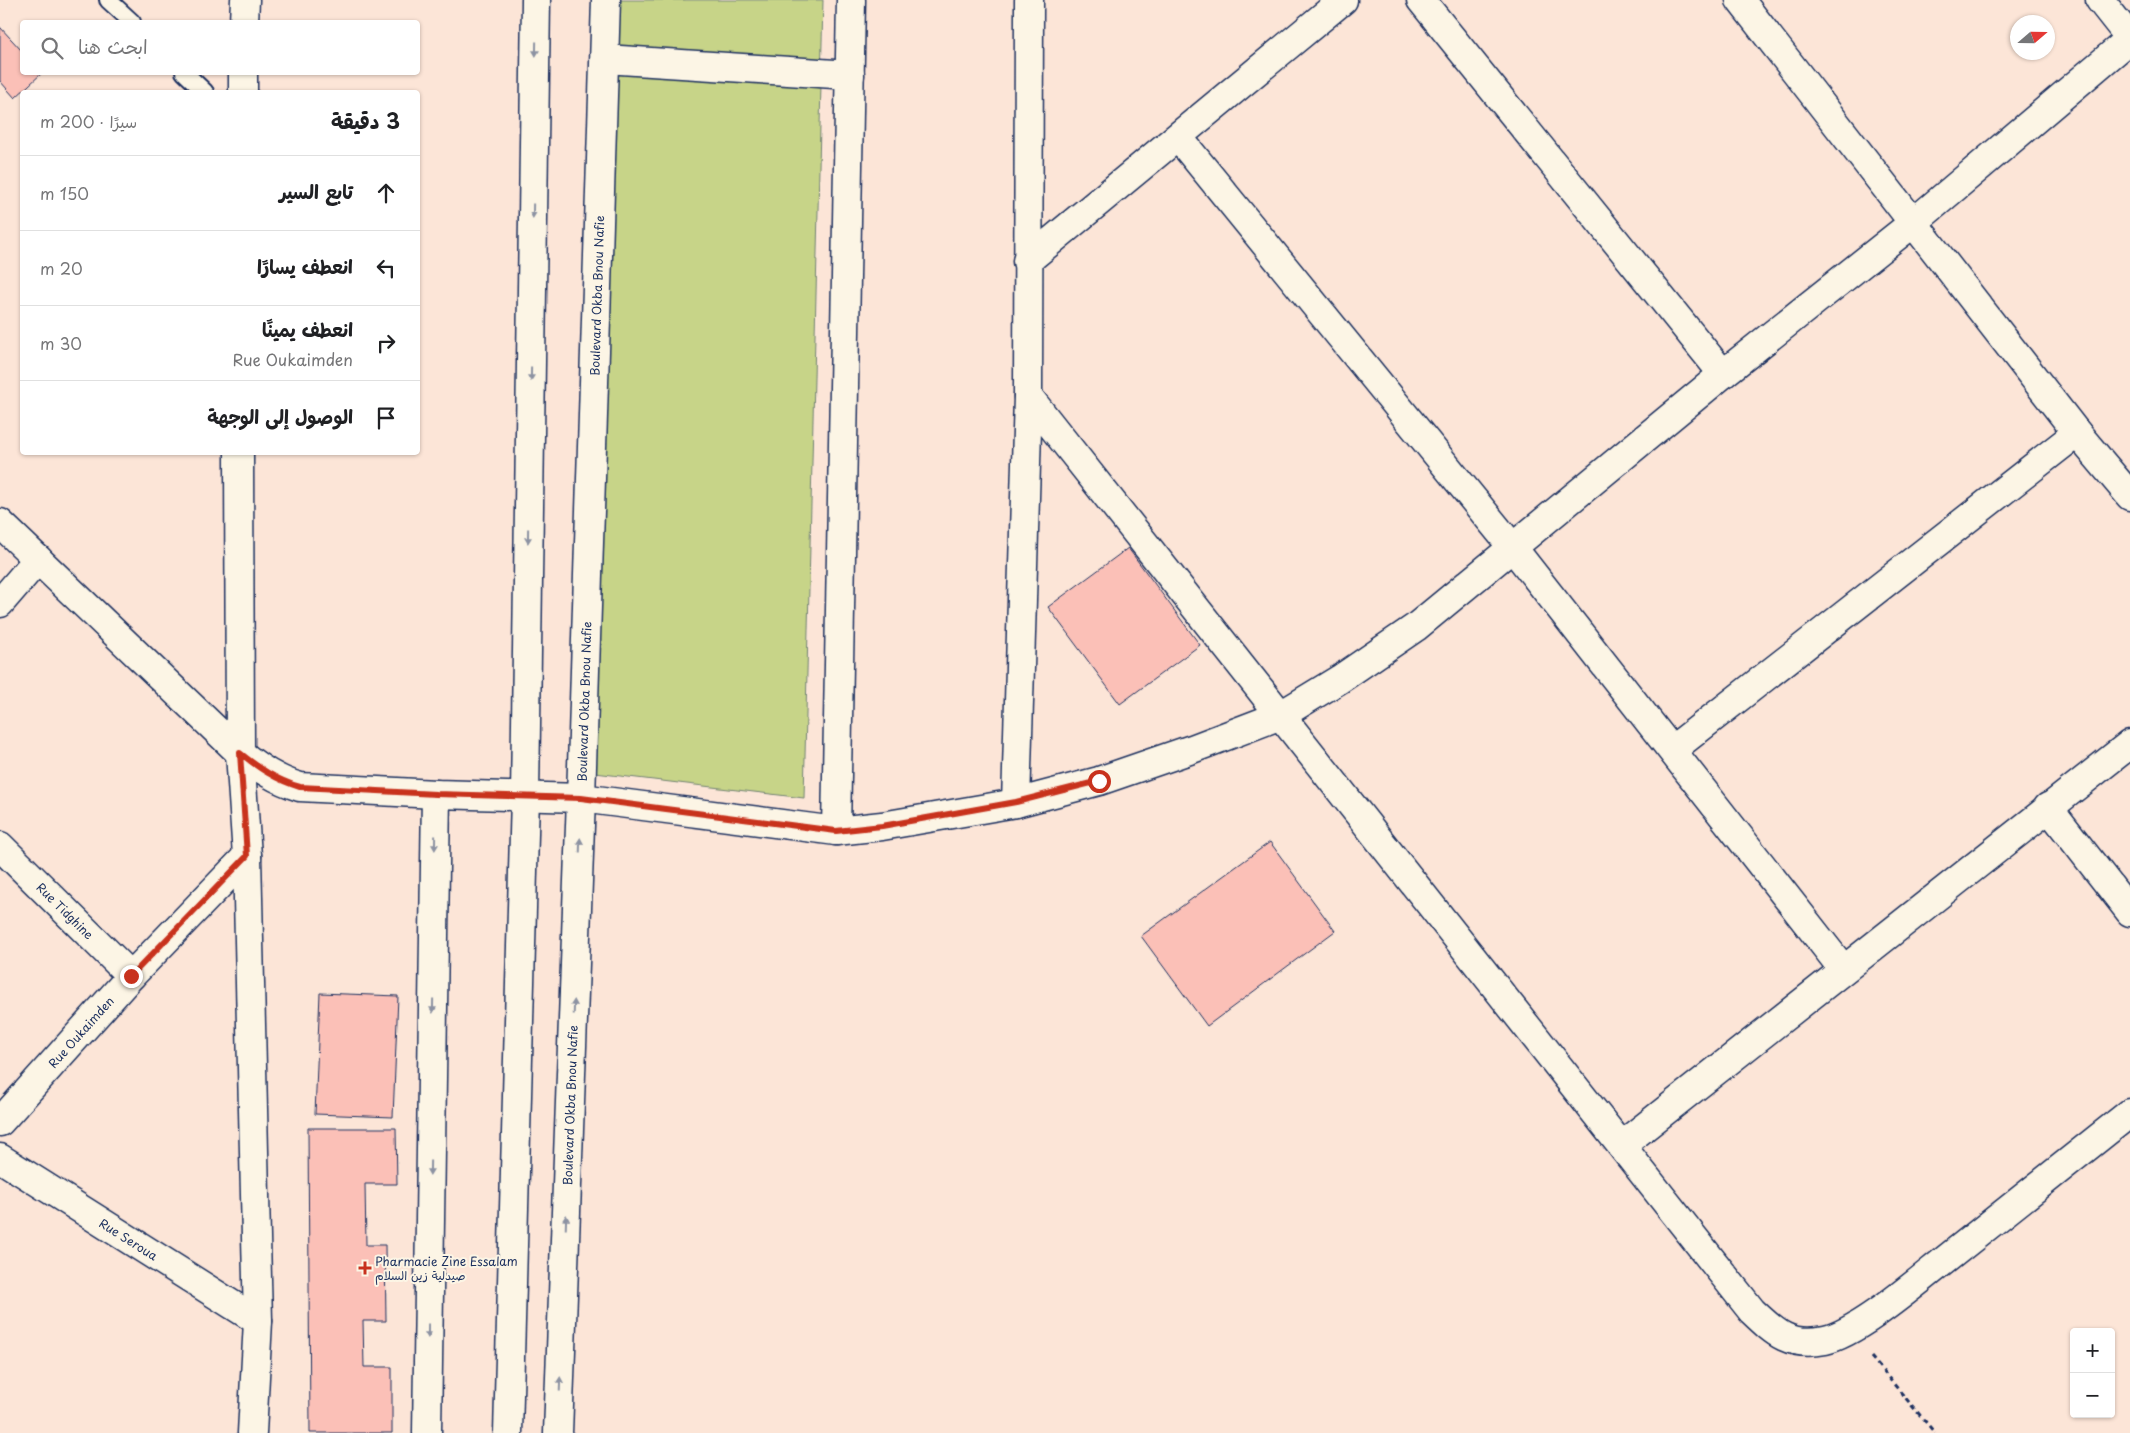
<!DOCTYPE html>
<html lang="ar">
<meta charset="utf-8">
<style>
:root{--surface:#fff;--page:#f2f2f2;--text:#202124;--muted:#757577;--line:#e0e0e0}
body{margin:0;font-family:"Playpen Sans","Playpen Sans Arabic",sans-serif;background:var(--page);color:var(--text);direction:rtl}
.controls{position:absolute;right:15px;bottom:15px;display:grid;overflow:hidden;border-radius:5px;box-shadow:0 1px 4px #0004}
.controls button{width:45px;height:45px;display:grid;place-items:center;padding:0;border:0;border-bottom:1px solid var(--line);background:var(--surface);color:var(--text);font:25px sans-serif}
.compass{position:absolute;left:2010px;top:15px;width:45px;height:45px;border-radius:50%;background:var(--surface);box-shadow:0 1px 4px #0004;rotate:70deg}
.stop{position:absolute;width:15px;height:15px;margin:-11px;border:4px solid #c8321e;border-radius:50%;background:#fff}
.stop.end{background:#c8321e;border-color:#fff;box-shadow:0 1px 5px #0008}
.list{margin:0;padding:0;list-style:none}
h2{display:flex;justify-content:space-between;align-items:center;height:65px;margin:0;padding:0 20px;font-size:21px}
h2 small{font-size:16px;font-weight:400;color:var(--muted)}
.list li{display:grid;grid-template-columns:32px 1fr auto;gap:15px;align-items:center;box-sizing:border-box;height:75px;padding:0 20px;border-top:1px solid var(--line)}
.list b{display:block;font-size:19px;white-space:nowrap}
.list p{margin:0;font-size:16px;white-space:nowrap;color:var(--muted)}
.list em{font-size:16px;font-style:normal;color:var(--muted)}
.icon{flex:none;width:28px;height:28px;fill:none;stroke:currentColor;stroke-width:2;stroke-linecap:round;stroke-linejoin:round}
.map{position:relative;flex:none;width:2130px;height:1433px;overflow:hidden;direction:ltr}
.search{position:absolute;background:var(--surface);box-shadow:0 1px 4px #0004;left:20px;top:20px;width:400px;height:55px;display:flex;align-items:center;gap:12px;box-sizing:border-box;padding:0 18px;border-radius:5px;color:var(--muted);font-size:19px}
.panel{position:absolute;background:var(--surface);box-shadow:0 1px 4px #0004;left:20px;top:90px;width:400px;height:365px;border-radius:5px;direction:rtl}
.map>svg:first-child{display:block}
</style>
<div class="map">
<svg width="2130" height="1433" viewBox="0 0 2130 1433">
<rect width="100%" height="100%" fill="#fce5d7"/>
<filter id="ink" filterUnits="userSpaceOnUse"><feTurbulence type="fractalNoise" baseFrequency=".02" numOctaves="2"/><feDisplacementMap in="SourceGraphic" scale="10" xChannelSelector="R" yChannelSelector="G"/><feConvolveMatrix kernelMatrix="1 2 1 2 8 2 1 2 1" color-interpolation-filters="sRGB"/></filter>
<g filter="url(#ink)">
<polygon fill="#c7d488" stroke="#718273" points="614,0 823,0 804,798 595,773"/>
<g fill="#fbc0b7" stroke="#1b2f5e">
<polygon points="0,27 22,51 22,72 42,73 15,98 0,81"/>
<polygon points="1128,548 1200,645 1120,704 1048,607"/>
<polygon points="1270,842 1335,931 1207,1026 1141,936"/>
<polygon points="320,993 398,996 393,1117 315,1114"/>
<polygon points="308,1128 396,1128 397,1184 365,1184 366,1245 385,1245 386,1321 363,1321 364,1367 392,1367 392,1433 310,1433"/>
</g>
<g fill="none" stroke-linecap="round" stroke-linejoin="round">
<defs>
<g id="service">
<polyline points="108,0 132,22"/>
<polyline points="184,72 205,92"/>
</g>
<g id="minor">
<polyline points="1421,0 1723,374"/>
<polyline points="1740,0 2077,433 2130,496"/>
<polyline points="2100,0 2130,38"/>
<polyline points="244,22 245,0"/>
<polyline points="605,59 850,75"/>
<polyline points="243,92 243,72"/>
<polyline points="1178,137 1513,548 1843,969"/>
<polyline points="1027,261 1343,0"/>
<path d="M1028,396l724,915c24,23 38,36 73,29 33,-7 93,-59 120,-80 62,-49 123,-98 185,-147"/>
<polyline points="239,452 240,753 247,856 258,1321 252,1433"/>
<path d="M0,523l240,230c19,15 36,27 60,34l136,7 145,4 255,33 46,-5 134,-23 83,-22 93,-32 89,-34 59,-36 76,-52 307,-253 190,-151 217,-184"/>
<polyline points="0,603 38,559"/>
<polyline points="1673,749 2077,433"/>
<polyline points="1016,803 1028,396 1029,0"/>
<polyline points="2048,807 2130,912"/>
<polyline points="836,831 851,0"/>
<path id="s1" d="M0,846l131,130"/>
<path id="s2" d="M0,1122l131,-146 116,-120"/>
<polyline points="1622,1145 2130,744"/>
<path id="s3" d="M0,1158l258,163"/>
<polyline points="427,1433 436,794"/>
</g>
<g id="secondary">
<polyline points="508,1433 525,796 536,0"/>
<path id="s4" d="M558,1433l23,-635 25,-798"/>
</g>
</defs>
<use href="#service" stroke="#1b2f5e" stroke-width="20"/>
<use href="#minor" stroke="#1b2f5e" stroke-width="31"/>
<use href="#secondary" stroke="#1b2f5e" stroke-width="31"/>
<polyline stroke="#1b2f5e" stroke-width="3" stroke-dasharray="5 4" stroke-linecap="butt" points="1871,1357 1935,1433"/>
<use href="#service" stroke="#fcf5e5" stroke-width="16"/>
<use href="#minor" stroke="#fcf5e5" stroke-width="28"/>
<use href="#secondary" stroke="#fcf5e5" stroke-width="28"/>
</g>
<defs><path id="oneway-solid" d="M-6-.8H1V-3.2L6.5 0L1 3.2V.8H-6Z" transform="scale(1.25)"/></defs>
<g fill="#8c92a2">
<use href="#oneway-solid" transform="translate(536 49) rotate(91)"/>
<use href="#oneway-solid" transform="translate(533 211) rotate(91)"/>
<use href="#oneway-solid" transform="translate(531 374) rotate(91)"/>
<use href="#oneway-solid" transform="translate(528 536) rotate(91)"/>
<use href="#oneway-solid" transform="translate(435 843) rotate(91)"/>
<use href="#oneway-solid" transform="translate(580 845) rotate(-88)"/>
<use href="#oneway-solid" transform="translate(433 1006) rotate(91)"/>
<use href="#oneway-solid" transform="translate(574 1007) rotate(-88)"/>
<use href="#oneway-solid" transform="translate(430 1168) rotate(91)"/>
<use href="#oneway-solid" transform="translate(566 1222) rotate(-88)"/>
<use href="#oneway-solid" transform="translate(428 1331) rotate(91)"/>
<use href="#oneway-solid" transform="translate(560 1384) rotate(-88)"/>
</g>
</g>
<g fill="none" stroke-linecap="round" stroke-linejoin="round" filter="url(#ink)">
<path stroke="#c8321e" stroke-width="6" d="M131,976l116,-120 -7,-103c19,15 36,27 60,34l136,7 145,4 255,33 46,-5 134,-24 83,-21"/>
</g>
<path fill="#c8321e" stroke="#fcf5e5" stroke-width="2" d="M362.5 1260.5h5v5h5v5h-5v5h-5v-5h-5v-5h5z"/>
<g text-anchor="middle" dominant-baseline="central" stroke-width="4" stroke-linejoin="round" paint-order="stroke">
<g font-size="12" fill="#1b2f5e" stroke="#fcf5e5">
<text stroke="none"><textPath href="#s4" startOffset="1138">Boulevard Okba Bnou Nafie</textPath></text>
<text stroke="none"><textPath href="#s4" startOffset="732">Boulevard Okba Bnou Nafie</textPath></text>
<text stroke="none"><textPath href="#s1" startOffset="92">Rue Tidghine</textPath></text>
<text stroke="none"><textPath href="#s2" startOffset="121">Rue Oukaimden</textPath></text>
<text stroke="none"><textPath href="#s4" startOffset="328">Boulevard Okba Bnou Nafie</textPath></text>
<text stroke="none"><textPath href="#s3" startOffset="152">Rue Seroua</textPath></text>
</g>
<g font-size="12" fill="#1b2f5e" stroke="#fcf5e5" text-anchor="start">
<text x="375" y="1261">Pharmacie Zine Essalam<tspan x="375" dy="14">صيدلية زين السلام</tspan></text>
</g>
</g>
</svg>
<div class="controls">
<button>+</button>
<button>−</button>
</div>
<svg class="compass" viewBox="-18 -18 36 36"><path d="M0-13l5 13h-10z" fill="#e53935"/><path d="M0 13l5-13h-10z" fill="#757577"/></svg>
<div class="stop" style="left:1099px;top:781px"></div>
<div class="stop end" style="left:131px;top:976px"></div>
<div class="search"><svg class="icon" aria-label="search" viewBox="0 0 24 24"><circle cx="10" cy="10" r="6"/><path d="M15 15l6 6"/></svg>ابحث هنا</div>
<section class="panel">
<h2>3 دقيقة<small>سيرًا · 200 m</small></h2>
<ul class="list">
<li><svg class="icon" aria-label="ahead" viewBox="0 0 24 24"><path d="M12 20V5M6 11l6-6 6 6"/></svg><div><b>تابع السير</b></div><em>150 m</em></li>
<li><svg class="icon" aria-label="left" viewBox="0 0 24 24"><path d="M17 20v-9H6M10 6l-5 5 5 5"/></svg><div><b>انعطف يسارًا</b></div><em>20 m</em></li>
<li><svg class="icon" aria-label="right" viewBox="0 0 24 24"><path d="M7 20v-9h11M14 6l5 5-5 5"/></svg><div><b>انعطف يمينًا</b><p>Rue Oukaimden</p></div><em>30 m</em></li>
<li><svg class="icon" aria-label="arrive" viewBox="0 0 24 24"><path d="M6 21V4h12l-3 4 3 4H6"/></svg><div><b>الوصول إلى الوجهة</b></div></li>
</ul>
</section>
</div>
